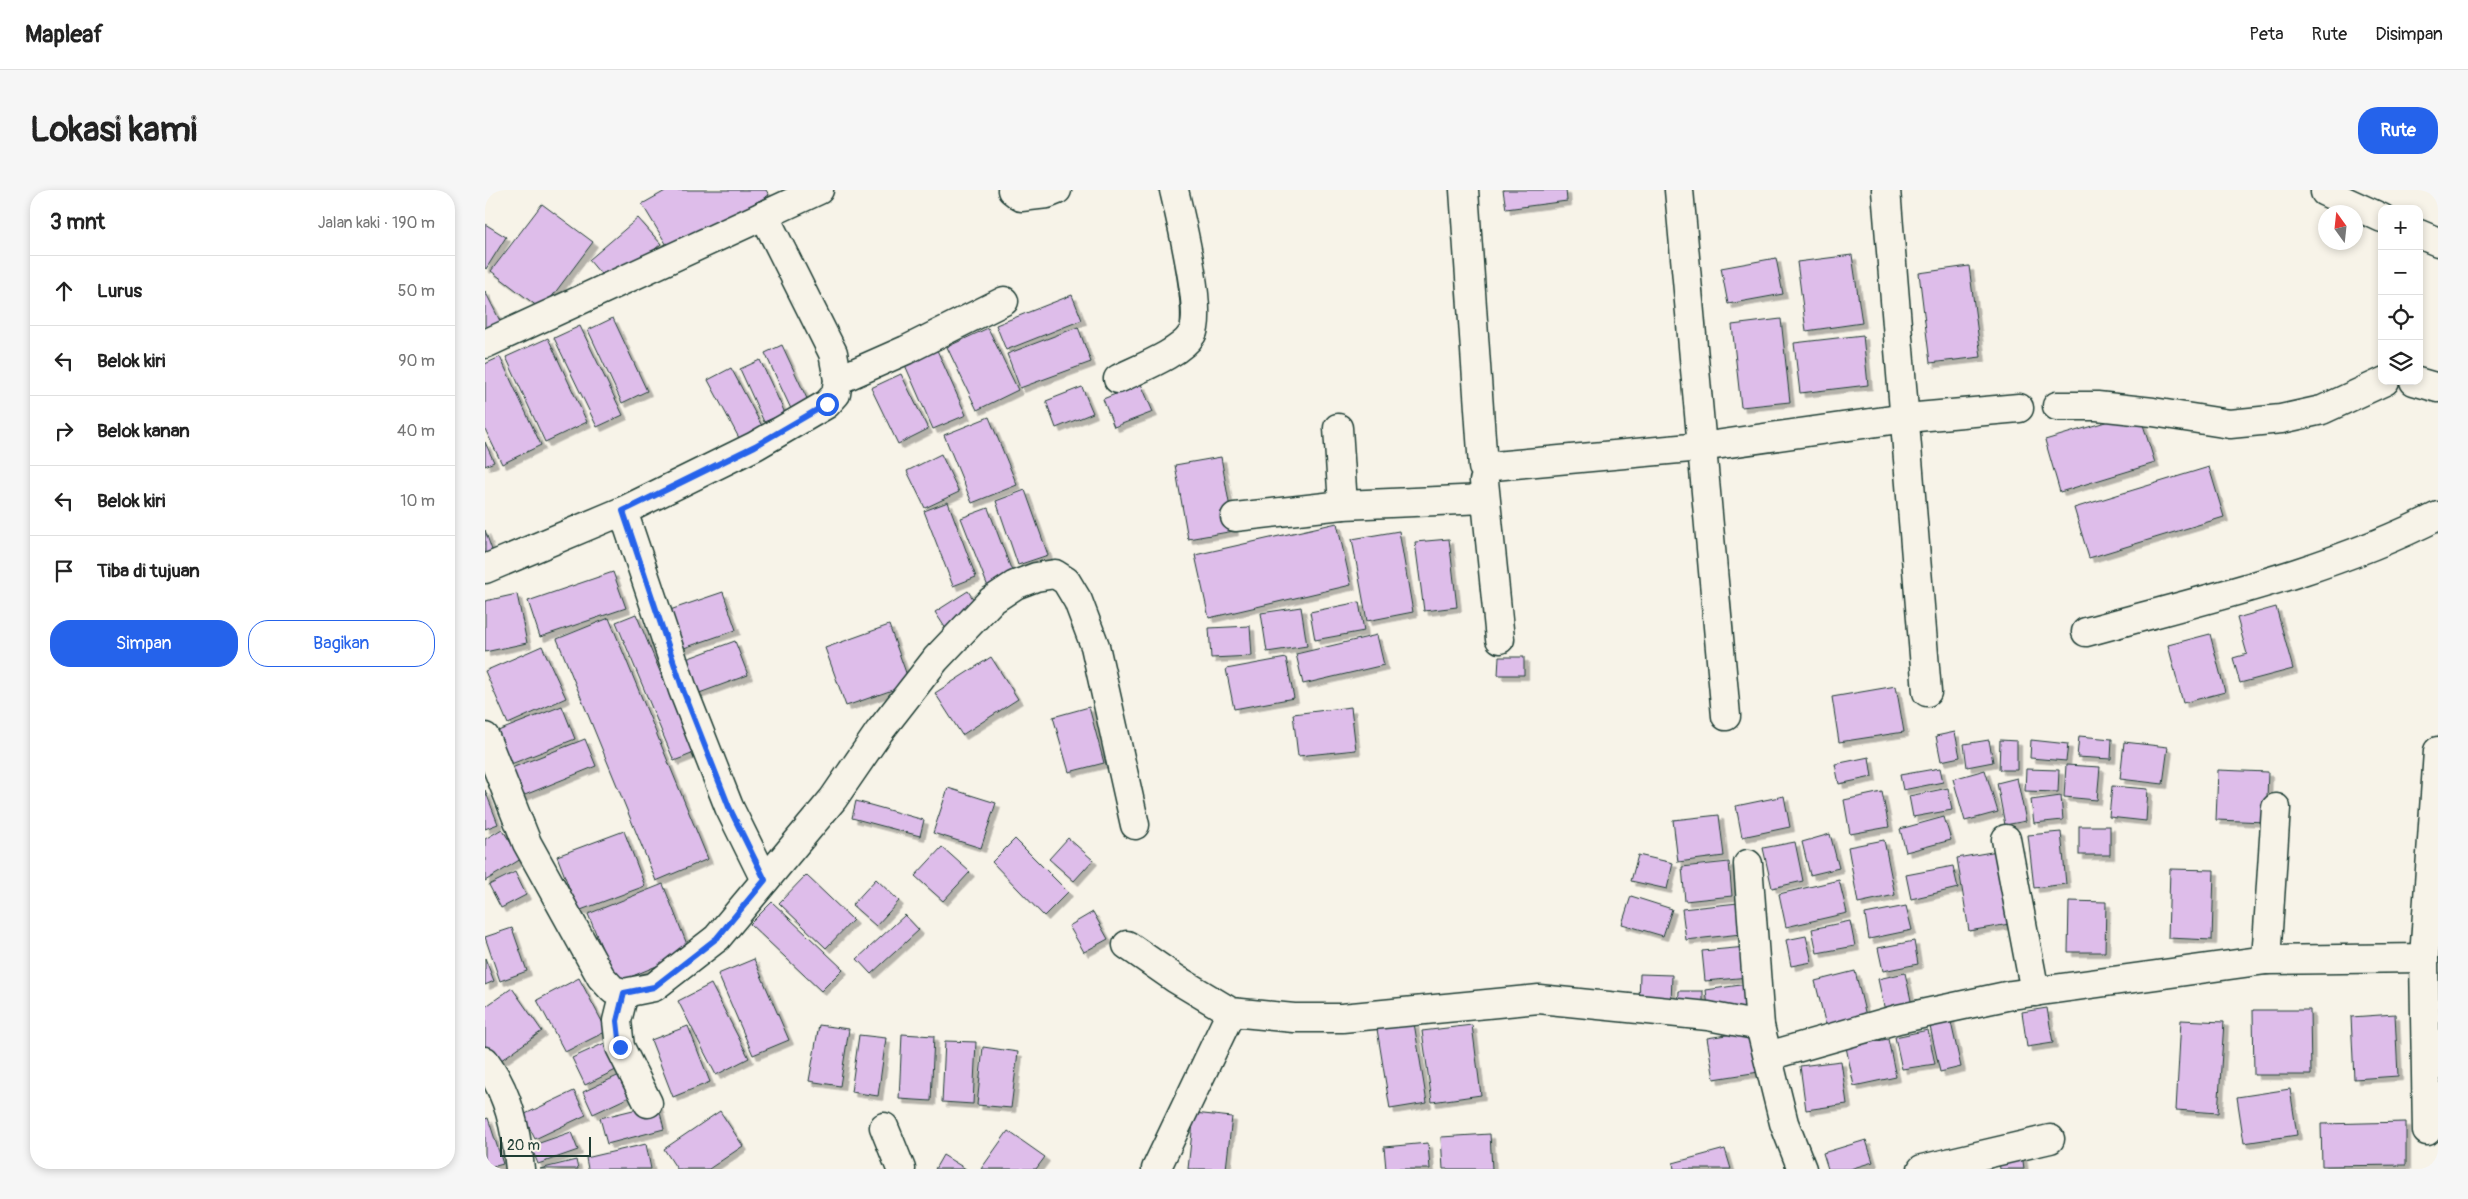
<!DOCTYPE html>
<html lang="id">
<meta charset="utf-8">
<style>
:root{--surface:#fff;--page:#f6f6f6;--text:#222;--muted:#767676;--line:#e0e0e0;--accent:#2563eb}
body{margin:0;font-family:Pangolin,sans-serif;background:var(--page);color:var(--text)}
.controls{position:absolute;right:15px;top:15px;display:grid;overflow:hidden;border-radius:10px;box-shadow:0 2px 8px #0003}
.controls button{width:45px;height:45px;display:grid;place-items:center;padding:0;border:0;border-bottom:1px solid var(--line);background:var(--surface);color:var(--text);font:25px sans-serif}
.compass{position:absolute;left:1833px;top:15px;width:45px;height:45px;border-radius:50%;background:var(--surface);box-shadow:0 2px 8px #0003;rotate:345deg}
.scale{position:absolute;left:15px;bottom:12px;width:91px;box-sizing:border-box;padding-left:5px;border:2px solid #1f3d34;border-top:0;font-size:14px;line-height:18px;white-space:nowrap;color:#1f3d34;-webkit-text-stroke:4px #f7f3e8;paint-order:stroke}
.stop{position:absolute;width:15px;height:15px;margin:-11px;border:4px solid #2563eb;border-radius:50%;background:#fff}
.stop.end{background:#2563eb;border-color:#fff;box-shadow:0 1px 5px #0008}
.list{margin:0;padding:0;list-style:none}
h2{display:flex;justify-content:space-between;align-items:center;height:65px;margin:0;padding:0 20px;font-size:21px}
h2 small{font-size:16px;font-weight:400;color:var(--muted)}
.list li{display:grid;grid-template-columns:32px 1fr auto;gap:15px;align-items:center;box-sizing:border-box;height:70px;padding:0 20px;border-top:1px solid var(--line)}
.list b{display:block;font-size:19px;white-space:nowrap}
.list em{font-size:16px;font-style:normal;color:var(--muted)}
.actions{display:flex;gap:10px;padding:15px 20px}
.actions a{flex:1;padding:11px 0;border:1px solid var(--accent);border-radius:20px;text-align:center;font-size:18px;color:var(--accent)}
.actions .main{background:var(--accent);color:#fff}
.icon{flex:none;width:28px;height:28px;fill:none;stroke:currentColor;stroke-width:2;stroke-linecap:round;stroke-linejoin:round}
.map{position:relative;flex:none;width:1953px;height:979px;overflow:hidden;border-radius:20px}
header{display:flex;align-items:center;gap:30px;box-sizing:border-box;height:70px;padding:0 25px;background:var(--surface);border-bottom:1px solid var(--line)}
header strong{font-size:24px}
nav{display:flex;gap:28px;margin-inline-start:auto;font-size:18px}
.intro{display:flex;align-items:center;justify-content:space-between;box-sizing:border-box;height:120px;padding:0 30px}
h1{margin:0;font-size:35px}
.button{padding:12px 22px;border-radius:20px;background:var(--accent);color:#fff;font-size:18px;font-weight:700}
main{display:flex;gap:30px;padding:0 30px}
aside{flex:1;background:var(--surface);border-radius:20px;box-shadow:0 2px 8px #0003}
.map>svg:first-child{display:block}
</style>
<header>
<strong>Mapleaf</strong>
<nav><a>Peta</a><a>Rute</a><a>Disimpan</a></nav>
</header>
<div class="intro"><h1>Lokasi kami</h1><a class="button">Rute</a></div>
<main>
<aside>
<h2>3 mnt<small>Jalan kaki · 190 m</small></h2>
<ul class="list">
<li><svg class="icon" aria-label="ahead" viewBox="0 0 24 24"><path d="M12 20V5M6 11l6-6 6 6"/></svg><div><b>Lurus</b></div><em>50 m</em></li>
<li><svg class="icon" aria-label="left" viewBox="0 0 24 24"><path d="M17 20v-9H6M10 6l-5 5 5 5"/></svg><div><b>Belok kiri</b></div><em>90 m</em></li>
<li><svg class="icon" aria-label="right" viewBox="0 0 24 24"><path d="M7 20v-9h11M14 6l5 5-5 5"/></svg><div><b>Belok kanan</b></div><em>40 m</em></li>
<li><svg class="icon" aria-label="left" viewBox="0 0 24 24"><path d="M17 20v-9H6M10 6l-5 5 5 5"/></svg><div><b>Belok kiri</b></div><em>10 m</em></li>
<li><svg class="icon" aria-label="arrive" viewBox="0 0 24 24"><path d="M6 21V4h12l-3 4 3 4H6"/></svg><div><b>Tiba di tujuan</b></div></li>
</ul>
<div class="actions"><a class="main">Simpan</a><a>Bagikan</a></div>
</aside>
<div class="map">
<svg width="1953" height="979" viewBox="0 0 1953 979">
<defs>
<filter id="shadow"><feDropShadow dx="4.5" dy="4.5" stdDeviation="0" flood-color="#0004"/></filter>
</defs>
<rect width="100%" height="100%" fill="#f7f3e8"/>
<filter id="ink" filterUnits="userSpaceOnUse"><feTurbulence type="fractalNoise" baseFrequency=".02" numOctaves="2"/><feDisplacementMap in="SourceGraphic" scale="10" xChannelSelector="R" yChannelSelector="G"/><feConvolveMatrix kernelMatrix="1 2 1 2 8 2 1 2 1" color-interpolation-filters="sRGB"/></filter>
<g filter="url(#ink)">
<g fill="#debdea" stroke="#1f3d34" filter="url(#shadow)">
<polygon points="182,0 281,0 284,5 186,62 157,14"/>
<polygon points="1018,0 1081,0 1082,11 1021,19"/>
<polygon points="57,14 108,52 57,120 6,81"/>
<polygon points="153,28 176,54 126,96 104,70"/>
<polygon points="0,34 21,47 1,79 0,78"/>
<polygon points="1367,65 1377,133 1321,141 1312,72"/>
<polygon points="1291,68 1298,104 1243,114 1236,78"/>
<polygon points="1484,76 1496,167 1445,173 1434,83"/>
<polygon points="0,101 19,139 0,148"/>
<polygon points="587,105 597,130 521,160 511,135"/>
<polygon points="128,128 162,201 137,213 103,140"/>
<polygon points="1296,129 1305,212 1256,217 1247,135"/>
<polygon points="95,136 138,225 112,237 69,148"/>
<polygon points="593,137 606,172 535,198 522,164"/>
<polygon points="503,138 533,200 492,220 462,157"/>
<polygon points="1378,145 1383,195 1315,203 1309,153"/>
<polygon points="63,148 102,232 60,252 21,167"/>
<polygon points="297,155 324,213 307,221 280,163"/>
<polygon points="452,160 481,225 448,239 420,175"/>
<polygon points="15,167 56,255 17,274 0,239 0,174"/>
<polygon points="275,170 300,223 279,232 255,179"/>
<polygon points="246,178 277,236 254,248 223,190"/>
<polygon points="416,184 443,239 413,254 386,198"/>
<polygon points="656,194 668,222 629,237 618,209"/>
<polygon points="597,197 608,223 571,238 561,211"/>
<polygon points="1654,222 1670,273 1575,302 1560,250"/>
<polygon points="504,227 532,295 487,313 459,245"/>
<polygon points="0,252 9,272 0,276"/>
<polygon points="456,264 474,302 440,318 422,281"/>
<polygon points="736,267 749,341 703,349 690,275"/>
<polygon points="1724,277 1739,327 1604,368 1589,318"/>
<polygon points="540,300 563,365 533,375 511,311"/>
<polygon points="463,312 491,387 468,396 439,321"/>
<polygon points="503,318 531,392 505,402 476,328"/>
<polygon points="852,333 866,395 724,428 710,365"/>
<polygon points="0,340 8,363 0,365"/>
<polygon points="914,341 928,422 882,431 867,349"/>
<polygon points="964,349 972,417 939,421 930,352"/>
<polygon points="128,382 141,418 55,447 43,411"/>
<polygon points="483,401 494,418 461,439 450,422"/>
<polygon points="238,402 251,440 196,459 182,421"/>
<polygon points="32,404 42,453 0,462 0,411"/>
<polygon points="874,412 879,441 830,450 825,422"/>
<polygon points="816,417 822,456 782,462 776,423"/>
<polygon points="1791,417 1808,479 1755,493 1748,468 1762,464 1752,428"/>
<polygon points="151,424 209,563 189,571 131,432"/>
<polygon points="124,428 223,669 171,691 72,449"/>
<polygon points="404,435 425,494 361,516 340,458"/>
<polygon points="765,436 767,466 726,468 724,438"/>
<polygon points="1725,444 1740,502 1698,513 1683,455"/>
<polygon points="892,445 899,475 818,494 811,464"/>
<polygon points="250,451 263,485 209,505 196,471"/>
<polygon points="57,456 81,508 23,534 0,481"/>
<polygon points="506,467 533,509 477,545 450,503"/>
<polygon points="1014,467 1039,467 1039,485 1013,485"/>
<polygon points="801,468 809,508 749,519 741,479"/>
<polygon points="1411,496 1419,542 1354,552 1347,507"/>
<polygon points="77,516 90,549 26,574 13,541"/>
<polygon points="604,517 619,573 584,582 568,527"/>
<polygon points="866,517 871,560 813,566 808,524"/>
<polygon points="1470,542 1475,567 1456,571 1451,546"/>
<polygon points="1594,546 1627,549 1626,569 1592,567"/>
<polygon points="100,549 111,576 30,609 19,581"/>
<polygon points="1504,550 1508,572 1482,577 1479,554"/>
<polygon points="1515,550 1532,551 1532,580 1514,580"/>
<polygon points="1546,550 1583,554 1581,571 1545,568"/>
<polygon points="1639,552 1683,557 1678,594 1635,589"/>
<polygon points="1384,567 1387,587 1354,594 1350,574"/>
<polygon points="1581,575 1615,577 1612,610 1579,607"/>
<polygon points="1455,578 1458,592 1418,600 1415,585"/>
<polygon points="1541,579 1574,580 1573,602 1540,601"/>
<polygon points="1500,580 1513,622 1480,631 1468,589"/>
<polygon points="1733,580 1783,582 1781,632 1731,630"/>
<polygon points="1532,588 1541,631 1520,635 1512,593"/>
<polygon points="1627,596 1663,599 1661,631 1624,627"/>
<polygon points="463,598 511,613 496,658 448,643"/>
<polygon points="1463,598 1467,620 1428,627 1424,606"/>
<polygon points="0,600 13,634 0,639"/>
<polygon points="1397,602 1404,637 1365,644 1359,610"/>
<polygon points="1299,606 1305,637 1257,647 1251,616"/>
<polygon points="1576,606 1578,630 1549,633 1546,610"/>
<polygon points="371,611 439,630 435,646 367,628"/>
<polygon points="1234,625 1239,666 1193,672 1188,630"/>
<polygon points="1459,627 1466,650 1421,662 1415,639"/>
<rect x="1594" y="636" width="31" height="29"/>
<polygon points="17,639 36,669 0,691 0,649"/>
<polygon points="139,641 160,696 93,721 72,666"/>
<polygon points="1576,642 1581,694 1549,698 1543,645"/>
<polygon points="1345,644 1354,678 1325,685 1317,652"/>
<polygon points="583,648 608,670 589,691 564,669"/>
<polygon points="530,649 583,702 559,726 507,672"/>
<polygon points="1399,650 1410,705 1373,713 1363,657"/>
<polygon points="1310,652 1318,691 1287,698 1278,658"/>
<polygon points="457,657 485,682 458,711 430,686"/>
<polygon points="1518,660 1530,733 1484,741 1472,668"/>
<polygon points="1153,665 1188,673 1182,699 1146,691"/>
<polygon points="1244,672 1247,706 1200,711 1197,677"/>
<polygon points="1468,676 1473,698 1426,709 1421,685"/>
<polygon points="1685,679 1729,680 1727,750 1683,748"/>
<polygon points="30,682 41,705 16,718 4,695"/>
<polygon points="321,685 368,730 341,758 294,713"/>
<polygon points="391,689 414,711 391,736 367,715"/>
<polygon points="1354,690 1362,723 1301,737 1294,704"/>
<polygon points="178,694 205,762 131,793 103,724"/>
<polygon points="1146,706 1187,719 1178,746 1137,734"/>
<polygon points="1584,711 1621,712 1620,762 1583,762"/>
<polygon points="287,712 358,779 336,801 265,734"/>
<polygon points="1253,713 1256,744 1201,750 1197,719"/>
<polygon points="1421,716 1427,740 1384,749 1380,724"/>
<polygon points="608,722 623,749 599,762 584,736"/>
<polygon points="420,725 434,740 386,784 372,769"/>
<polygon points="1365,731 1370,756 1332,763 1327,739"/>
<polygon points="27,738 42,781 15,791 0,747"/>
<polygon points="1321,746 1327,772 1306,776 1301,750"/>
<polygon points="1429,751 1433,774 1398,781 1393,758"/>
<polygon points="1261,757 1264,787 1220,791 1217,761"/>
<polygon points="0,768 9,791 0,795"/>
<polygon points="269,769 304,850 268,865 233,784"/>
<polygon points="1370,781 1381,826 1341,836 1330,791"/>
<polygon points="1420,783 1427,815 1400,821 1393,789"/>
<polygon points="1155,784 1187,785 1186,814 1154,812"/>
<polygon points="94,788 122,841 80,862 52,810"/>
<polygon points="226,794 264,868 231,885 193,811"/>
<polygon points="1262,794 1265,819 1224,825 1221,800"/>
<polygon points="27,798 57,841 12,873 0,856 0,817"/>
<polygon points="1194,801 1218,801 1218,821 1193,821"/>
<polygon points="1562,818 1568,853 1542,857 1537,822"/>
<polygon points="1768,820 1825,820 1826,885 1769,885"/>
<polygon points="1910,824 1913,886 1869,889 1866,827"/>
<polygon points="1465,828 1476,877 1455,882 1444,832"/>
<polygon points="1696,830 1739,832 1733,923 1691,920"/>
<polygon points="929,833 942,913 905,919 892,839"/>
<polygon points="334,835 364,839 355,896 324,891"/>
<polygon points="987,835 996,905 947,912 937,841"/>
<polygon points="203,836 225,892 188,907 166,850"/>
<polygon points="1443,840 1450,874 1417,879 1410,847"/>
<polygon points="1267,841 1274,882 1229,889 1222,848"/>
<polygon points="417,844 449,846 446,911 414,909"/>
<polygon points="374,845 401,848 393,906 366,902"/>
<polygon points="1403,849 1411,887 1369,896 1361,857"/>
<polygon points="124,851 137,877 100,895 87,868"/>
<polygon points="460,851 491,852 488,914 457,912"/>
<polygon points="498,857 533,862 526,918 492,915"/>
<polygon points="1356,871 1362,914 1321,920 1315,876"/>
<polygon points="143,881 153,903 108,924 98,902"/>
<polygon points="1805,899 1812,945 1759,953 1752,907"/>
<polygon points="89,901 101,925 50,949 38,925"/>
<polygon points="173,914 179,939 122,954 115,928"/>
<polygon points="235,921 258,956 224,979 192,979 179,959"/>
<polygon points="709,923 747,927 741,979 703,979"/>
<polygon points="3,928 18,974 0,979 0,929"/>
<polygon points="1921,932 1921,975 1837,976 1836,934"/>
<polygon points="523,941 560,967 551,979 496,979"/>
<polygon points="86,942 93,960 53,974 46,956"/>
<polygon points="1005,944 1007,979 958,979 956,947"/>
<polygon points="1381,950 1388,972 1365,979 1343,979 1338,963"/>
<polygon points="943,953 945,979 901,979 899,957"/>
<polygon points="161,954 166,979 103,979 101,968"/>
<polygon points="1240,959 1246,979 1189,979 1188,973"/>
<polygon points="1537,963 1539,979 1515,979 1513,966"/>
<polygon points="458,965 481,979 450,979"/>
<polygon points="91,970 93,979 55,979"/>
</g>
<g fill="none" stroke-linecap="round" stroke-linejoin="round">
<defs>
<g id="minor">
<polyline points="527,0 536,7 562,4 572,0"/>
<polyline points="979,0 998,277 1216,257 1421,228 1534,218"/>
<polyline points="1194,0 1241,526"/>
<polyline points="1401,0 1442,502"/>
<polyline points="1840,2 1897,28"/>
<polyline points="1934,44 1953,52"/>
<polyline points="0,154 334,0"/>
<path d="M633,189c20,-10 63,-26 74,-45 12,-20 -12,-118 -18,-144"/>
<polyline points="353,190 421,160 519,111"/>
<polyline points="1929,191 1953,198"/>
<polyline points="1572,216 1612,216 1668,222 1745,234 1796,229 1837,220 1900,191"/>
<polyline points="853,238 858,315"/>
<polyline points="999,291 1015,449"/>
<polyline points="138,321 198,500 244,617 280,690"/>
<polyline points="750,327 858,315 1000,309"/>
<polyline points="0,379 138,321 270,256 342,214 351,204 353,190 348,163 279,25"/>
<path d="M1601,442c119,-33 242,-60 352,-116"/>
<polyline points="0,547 42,653 116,787 128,800 139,803 169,797 232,748 348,609 394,542 451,469 506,411 530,395 551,387 570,384 581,391 593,411 610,456 650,635"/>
<polyline points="1521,649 1550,802"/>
<polyline points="1263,674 1275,836 1299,933 1317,979"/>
<polyline points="642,755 691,789 746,822 809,828 857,828 1054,809 1223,826 1275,836"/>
<polyline points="1939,768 1942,941"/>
<polyline points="1781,770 1791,618"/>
<polyline points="139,803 132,831 135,857 163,913"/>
<polyline points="1283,866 1413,829 1526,805 1781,770 1939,768 1953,561"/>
<path d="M0,871c24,33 31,68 35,108"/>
<polyline points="399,937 416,979"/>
<polyline points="671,979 746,822"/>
<polyline points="1437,979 1565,949"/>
</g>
</defs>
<use href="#minor" stroke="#1f3d34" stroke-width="31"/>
<use href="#minor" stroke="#f7f3e8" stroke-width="28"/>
</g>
</g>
<g fill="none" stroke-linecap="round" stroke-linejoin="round" filter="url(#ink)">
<polyline stroke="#2563eb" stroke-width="6" points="135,857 132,831 139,803 169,797 232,748 280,690 244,617 198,500 138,321 270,256 342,214"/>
</g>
</svg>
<div class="controls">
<button>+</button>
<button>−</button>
<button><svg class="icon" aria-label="locate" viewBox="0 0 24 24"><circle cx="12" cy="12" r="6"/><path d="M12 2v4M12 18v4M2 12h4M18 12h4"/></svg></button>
<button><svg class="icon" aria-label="layers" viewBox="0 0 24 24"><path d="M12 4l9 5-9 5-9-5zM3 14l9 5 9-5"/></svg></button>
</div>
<svg class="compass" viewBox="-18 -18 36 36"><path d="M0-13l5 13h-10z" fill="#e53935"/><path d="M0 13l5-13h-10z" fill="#767676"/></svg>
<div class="scale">20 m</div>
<div class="stop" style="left:342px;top:214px"></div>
<div class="stop end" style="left:135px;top:857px"></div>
</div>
</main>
